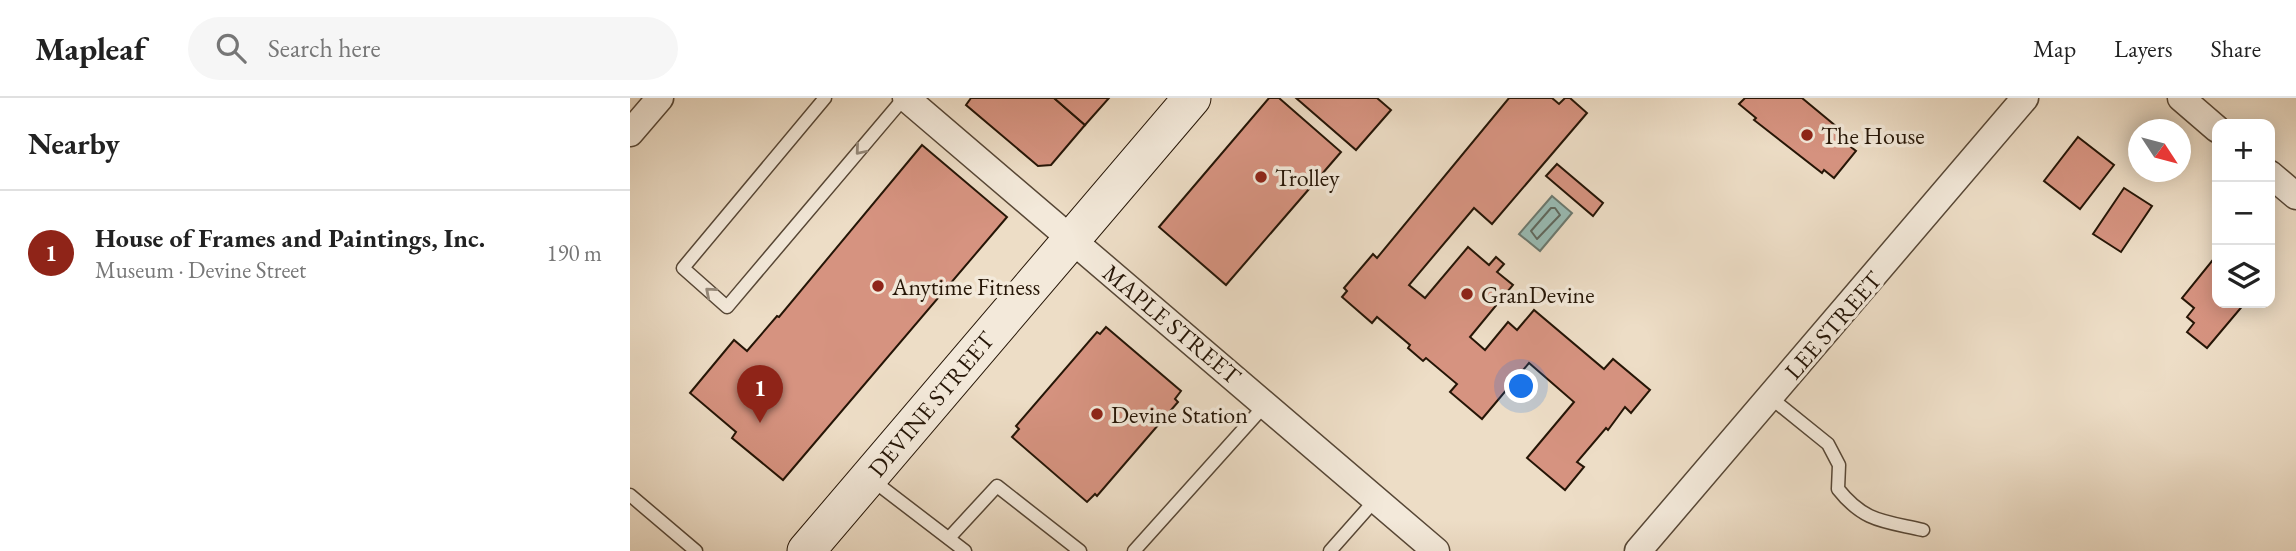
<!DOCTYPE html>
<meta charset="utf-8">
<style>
:root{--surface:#fff;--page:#f6f6f6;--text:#222;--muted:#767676;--line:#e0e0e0;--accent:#8f2418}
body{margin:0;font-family:"EB Garamond",serif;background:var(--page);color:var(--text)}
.controls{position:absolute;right:21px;top:21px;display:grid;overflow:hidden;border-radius:14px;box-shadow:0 4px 18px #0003}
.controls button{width:63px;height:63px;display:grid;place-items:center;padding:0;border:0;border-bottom:2px solid var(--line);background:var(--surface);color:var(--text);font:35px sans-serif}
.compass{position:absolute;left:1498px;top:21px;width:63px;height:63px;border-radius:50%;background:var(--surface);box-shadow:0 4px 18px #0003;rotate:126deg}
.you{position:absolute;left:892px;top:289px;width:24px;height:24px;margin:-18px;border:5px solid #fff;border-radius:50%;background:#1a73e8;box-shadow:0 0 0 10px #1a73e833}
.badge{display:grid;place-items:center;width:46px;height:46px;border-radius:50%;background:var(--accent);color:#fff;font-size:23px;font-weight:700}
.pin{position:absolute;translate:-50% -58px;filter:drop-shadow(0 2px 4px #0008)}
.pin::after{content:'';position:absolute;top:37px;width:24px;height:21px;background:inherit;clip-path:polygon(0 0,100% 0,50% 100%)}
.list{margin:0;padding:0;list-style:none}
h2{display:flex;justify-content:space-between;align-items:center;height:91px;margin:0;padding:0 28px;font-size:30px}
h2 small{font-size:23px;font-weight:400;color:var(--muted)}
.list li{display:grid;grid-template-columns:46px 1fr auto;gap:21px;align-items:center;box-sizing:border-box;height:126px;padding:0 28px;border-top:2px solid var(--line)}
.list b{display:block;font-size:26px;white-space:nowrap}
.list p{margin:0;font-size:23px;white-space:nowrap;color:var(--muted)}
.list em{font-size:23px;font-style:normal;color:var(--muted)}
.icon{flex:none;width:38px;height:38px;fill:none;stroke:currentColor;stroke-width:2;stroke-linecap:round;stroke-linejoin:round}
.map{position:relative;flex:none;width:1666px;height:453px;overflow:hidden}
header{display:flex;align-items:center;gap:42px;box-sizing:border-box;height:98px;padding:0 35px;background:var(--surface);border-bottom:2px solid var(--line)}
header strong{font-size:33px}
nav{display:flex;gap:38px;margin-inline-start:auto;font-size:24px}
.search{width:490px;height:63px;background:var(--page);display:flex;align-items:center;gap:18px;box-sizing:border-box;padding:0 24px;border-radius:38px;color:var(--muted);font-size:26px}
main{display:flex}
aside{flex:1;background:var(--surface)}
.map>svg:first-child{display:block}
</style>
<header>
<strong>Mapleaf</strong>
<div class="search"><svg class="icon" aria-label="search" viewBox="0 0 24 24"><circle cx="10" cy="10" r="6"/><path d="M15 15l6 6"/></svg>Search here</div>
<nav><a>Map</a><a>Layers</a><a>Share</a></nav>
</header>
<main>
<aside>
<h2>Nearby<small></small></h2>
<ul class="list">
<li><span class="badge">1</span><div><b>House of Frames and Paintings, Inc.</b><p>Museum · Devine Street</p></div><em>190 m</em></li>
</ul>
</aside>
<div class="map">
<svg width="1666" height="453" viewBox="0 0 1666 453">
<rect width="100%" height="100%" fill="#edddc6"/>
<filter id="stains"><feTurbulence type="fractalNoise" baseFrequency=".00286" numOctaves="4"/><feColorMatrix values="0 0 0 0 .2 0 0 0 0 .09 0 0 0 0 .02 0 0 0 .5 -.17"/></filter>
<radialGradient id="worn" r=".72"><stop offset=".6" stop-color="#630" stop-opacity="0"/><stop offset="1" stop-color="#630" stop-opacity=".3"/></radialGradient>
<polygon fill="#99bcb5" stroke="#6b796f" stroke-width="2" points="922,98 942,115 910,153 889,136"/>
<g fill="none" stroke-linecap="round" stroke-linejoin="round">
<polygon stroke="#5f685e" stroke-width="2" points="921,110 925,110 930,117 907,141 901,133"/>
</g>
<g fill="#d69380" stroke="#251506" stroke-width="2">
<polygon points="341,0 424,0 455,27 421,67 408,68 336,7"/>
<polygon points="424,0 479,0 455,27"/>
<polygon points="639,0 649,0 711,54 596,187 529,129"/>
<polygon points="666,0 747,0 761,12 726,52"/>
<polygon points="879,0 922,0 929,6 935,0 940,0 957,15 862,126 844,110 779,187 795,200 838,149 859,167 866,159 874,166 867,174 883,187 840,239 855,252 878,224 887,232 904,212 974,271 983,261 1020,292 1001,315 995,309 978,332 976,330 947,364 954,369 935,392 897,360 944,304 899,265 852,321 820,294 827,286 796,260 793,263 778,250 780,247 747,219 742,225 712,199 717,193 714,190 743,156 747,160"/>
<polygon points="1115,0 1172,0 1207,29 1220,43 1217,46 1226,53 1204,80 1194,72 1192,75 1124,22 1126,20 1109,6"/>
<polygon points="1448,39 1484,67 1450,111 1414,83"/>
<polygon points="292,47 377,119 153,382 102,340 106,334 60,295 104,242 117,253 147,218 149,219"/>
<polygon points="927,66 973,105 963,118 916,78"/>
<polygon points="1494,90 1522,108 1491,154 1463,136"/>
<polygon points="1586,158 1587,205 1615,205 1577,250 1557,234 1564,225 1557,219 1564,210 1552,200"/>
<polygon points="476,229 551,293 545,301 548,304 467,398 465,396 457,404 382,339 389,331 386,328 467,234 470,236"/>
</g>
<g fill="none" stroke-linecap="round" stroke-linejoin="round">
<defs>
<g id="lane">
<polyline points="195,0 53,170 97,209 274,0"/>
<path d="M1141,300l57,46 11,21 -1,24c26,33 46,32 85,41"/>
<polyline points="241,381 335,453"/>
<polyline points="0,397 66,453"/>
<polyline points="319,440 367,388 450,453"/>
<polyline points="504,453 636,306"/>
<polyline points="700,453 746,401"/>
</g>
<g id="street">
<polyline points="276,0 806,453"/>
<polyline points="1551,0 1587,31"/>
<polyline points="0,35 30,0"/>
<polyline points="1640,76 1666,98"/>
<polyline points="1008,453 1395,0"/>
</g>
<polyline id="secondary" points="176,453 562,0"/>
</defs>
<use href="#lane" stroke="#574736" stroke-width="15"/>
<use href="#street" stroke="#574736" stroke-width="29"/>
<use href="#secondary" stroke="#251506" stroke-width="39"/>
<use href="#lane" stroke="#f3e9da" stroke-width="12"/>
<use href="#street" stroke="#f3e9da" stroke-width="26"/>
<use href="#secondary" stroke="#f3e9da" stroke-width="37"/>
</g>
<defs><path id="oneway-chevron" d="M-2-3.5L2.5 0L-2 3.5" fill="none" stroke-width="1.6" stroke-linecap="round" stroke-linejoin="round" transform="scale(1.75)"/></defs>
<g stroke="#968a7b">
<use href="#oneway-chevron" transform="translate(230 52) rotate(130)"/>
<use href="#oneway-chevron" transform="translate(80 194) rotate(-139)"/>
</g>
<g fill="#8f2418" stroke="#f3e9da" stroke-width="2.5">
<circle cx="1177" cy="37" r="7"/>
<circle cx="631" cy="79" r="7"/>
<circle cx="248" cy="188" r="7"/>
<circle cx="837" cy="196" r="7"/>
<circle cx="467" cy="316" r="7"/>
</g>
<g text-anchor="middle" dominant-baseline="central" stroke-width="7" stroke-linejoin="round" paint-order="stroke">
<g font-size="24" fill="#251506" stroke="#f3e9da" text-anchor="start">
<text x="1191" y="37">The House</text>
<text x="645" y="79">Trolley</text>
<text x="262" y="188">Anytime Fitness</text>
<text x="851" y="196">GranDevine</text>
<text x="481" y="316">Devine Station</text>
</g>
<g font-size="24" fill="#251506" stroke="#f3e9da">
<text transform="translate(542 226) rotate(40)">MAPLE STREET</text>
<text transform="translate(1203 227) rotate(-49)">LEE STREET</text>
<text transform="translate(301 306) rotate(-50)">DEVINE STREET</text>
</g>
</g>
<rect width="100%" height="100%" filter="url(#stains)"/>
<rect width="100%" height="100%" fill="url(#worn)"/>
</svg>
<div class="controls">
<button>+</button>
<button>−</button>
<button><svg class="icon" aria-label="layers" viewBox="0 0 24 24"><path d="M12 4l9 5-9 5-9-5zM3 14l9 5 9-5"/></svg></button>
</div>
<svg class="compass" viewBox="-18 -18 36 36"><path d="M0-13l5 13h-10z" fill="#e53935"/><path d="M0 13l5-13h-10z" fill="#767676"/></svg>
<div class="you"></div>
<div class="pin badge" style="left:130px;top:325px">1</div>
</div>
</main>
